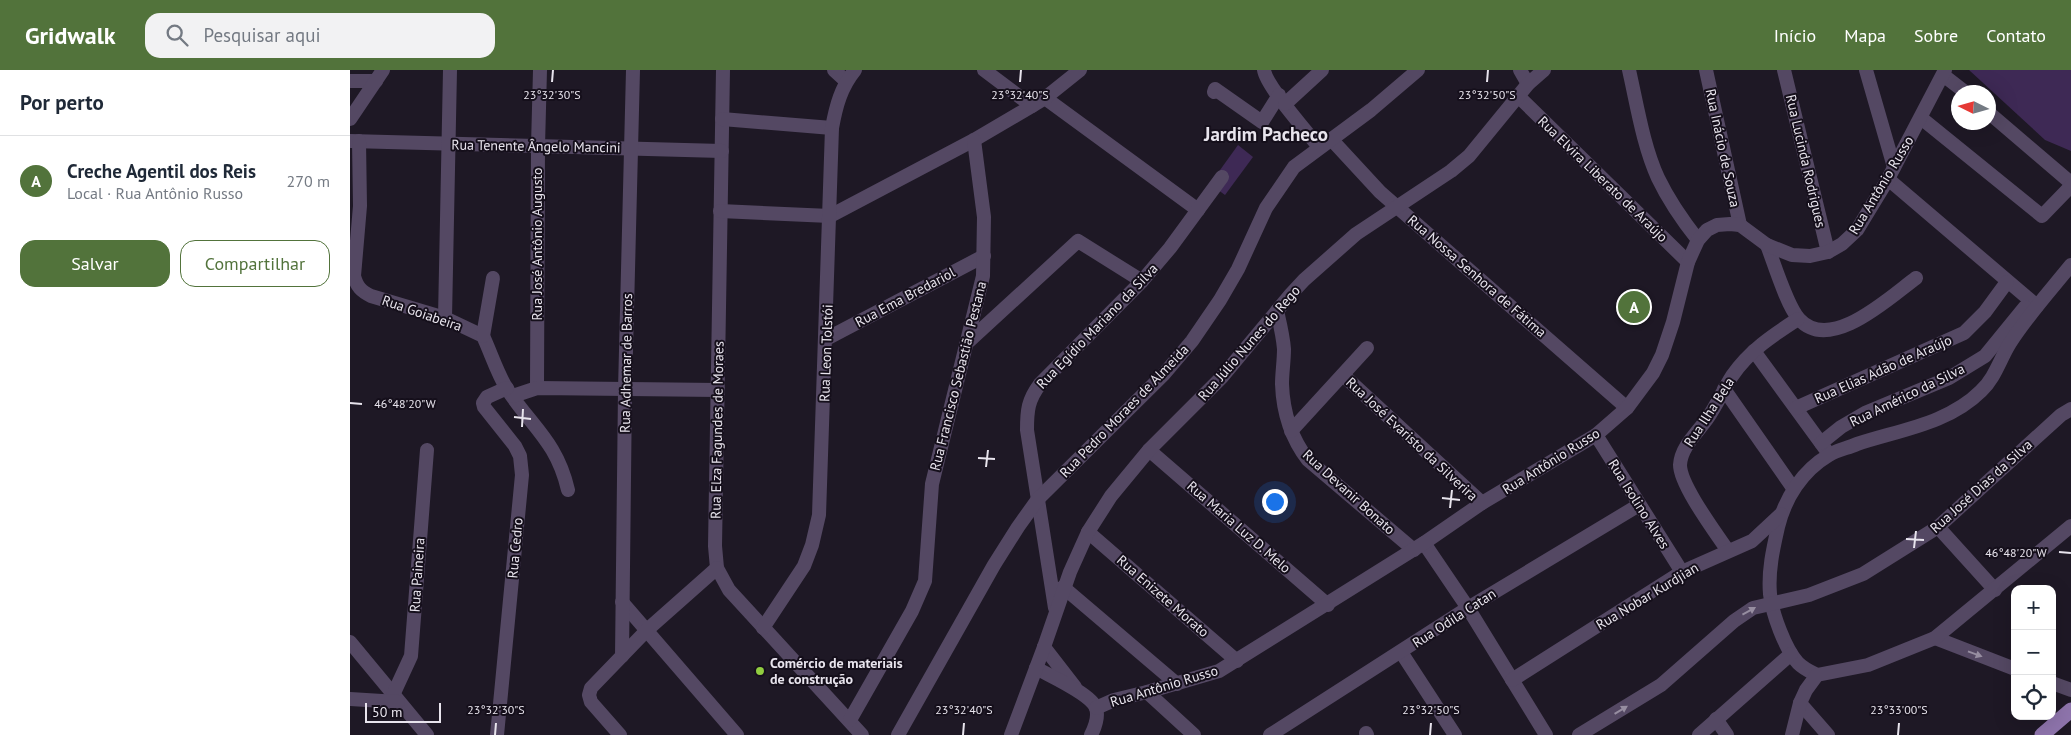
<!DOCTYPE html>
<html lang="pt">
<meta charset="utf-8">
<style>
:root{--surface:#fff;--page:#f2f2f3;--text:#1f2937;--muted:#747a83;--line:#e0e1e3;--accent:#52733b}
body{margin:0;font-family:"PT Sans",sans-serif;background:var(--page);color:var(--text)}
.controls{position:absolute;right:15px;bottom:15px;display:grid;overflow:hidden;border-radius:10px;box-shadow:0 5px 20px #0002}
.controls button{width:45px;height:45px;display:grid;place-items:center;padding:0;border:0;border-bottom:1px solid var(--line);background:var(--surface);color:var(--text);font:25px sans-serif}
.compass{position:absolute;left:1601px;top:15px;width:45px;height:45px;border-radius:50%;background:var(--surface);box-shadow:0 5px 20px #0002;rotate:275deg}
.scale{position:absolute;left:15px;bottom:12px;width:76px;box-sizing:border-box;padding-left:5px;border:2px solid #e8e4ed;border-top:0;font-size:14px;line-height:18px;white-space:nowrap;color:#e8e4ed;-webkit-text-stroke:4px #150f1b;paint-order:stroke}
.you{position:absolute;left:924px;top:431px;width:18px;height:18px;margin:-12px;border:4px solid #fff;border-radius:50%;background:#1a73e8;box-shadow:0 0 0 8px #1a73e833}
.badge{display:grid;place-items:center;width:32px;height:32px;border-radius:50%;background:var(--accent);color:#fff;font-size:16px;font-weight:700}
.pin{position:absolute;translate:-50% -50%;border:2px solid #fff;box-shadow:0 1px 5px #0006}
.list{margin:0;padding:0;list-style:none}
h2{display:flex;justify-content:space-between;align-items:center;height:65px;margin:0;padding:0 20px;font-size:21px}
h2 small{font-size:16px;font-weight:400;color:var(--muted)}
.list li{display:grid;grid-template-columns:32px 1fr auto;gap:15px;align-items:center;box-sizing:border-box;height:90px;padding:0 20px;border-top:1px solid var(--line)}
.list b{display:block;font-size:19px;white-space:nowrap}
.list p{margin:0;font-size:16px;white-space:nowrap;color:var(--muted)}
.list em{font-size:16px;font-style:normal;color:var(--muted)}
.actions{display:flex;gap:10px;padding:15px 20px}
.actions a{flex:1;padding:11px 0;border:1px solid var(--accent);border-radius:15px;text-align:center;font-size:18px;color:var(--accent)}
.actions .main{background:var(--accent);color:#fff}
.icon{flex:none;width:28px;height:28px;fill:none;stroke:currentColor;stroke-width:2;stroke-linecap:round;stroke-linejoin:round}
.map{position:relative;flex:none;width:1721px;height:665px;overflow:hidden}
header{display:flex;align-items:center;gap:30px;box-sizing:border-box;height:70px;padding:0 25px;background:var(--accent);color:#fff}
header strong{font-size:24px}
nav{display:flex;gap:28px;margin-inline-start:auto;font-size:18px}
.search{width:350px;height:45px;background:var(--page);display:flex;align-items:center;gap:12px;box-sizing:border-box;padding:0 18px;border-radius:15px;color:var(--muted);font-size:19px}
main{display:flex}
aside{flex:1;background:var(--surface)}
.map>svg:first-child{display:block}
</style>
<header>
<strong>Gridwalk</strong>
<div class="search"><svg class="icon" aria-label="search" viewBox="0 0 24 24"><circle cx="10" cy="10" r="6"/><path d="M15 15l6 6"/></svg>Pesquisar aqui</div>
<nav><a>Início</a><a>Mapa</a><a>Sobre</a><a>Contato</a></nav>
</header>
<main>
<aside>
<h2>Por perto<small></small></h2>
<ul class="list">
<li><span class="badge">A</span><div><b>Creche Agentil dos Reis</b><p>Local · Rua Antônio Russo</p></div><em>270 m</em></li>
</ul>
<div class="actions"><a class="main">Salvar</a><a>Compartilhar</a></div>
</aside>
<div class="map">
<svg width="1721" height="665" viewBox="0 0 1721 665">
<rect width="100%" height="100%" fill="#1e1825"/>
<g fill="#3e2955">
<polygon points="1619,0 1721,0 1721,81 1695,70"/>
<polygon points="888,75 903,87 875,125 860,114"/>
</g>
<g fill="none" stroke-linecap="round" stroke-linejoin="round">
<g stroke="#544863" stroke-width="14">
<polyline points="373,0 365,476 367,498 379,520 512,665"/>
<polyline points="484,0 496,11"/>
<polyline points="634,0 682,36"/>
<path d="M914,0c2,16 43,62 55,77"/>
<polyline points="1170,0 1178,14"/>
<path d="M1279,0c8,35 14,75 29,108 11,23 25,43 40,62"/>
<polyline points="1356,0 1390,155"/>
<polyline points="1434,0 1478,182"/>
<polyline points="1516,0 1544,97"/>
<polyline points="1593,5 1615,22"/>
<polyline points="0,11 26,11"/>
<polyline points="864,22 865,19 912,52 929,25"/>
<polyline points="1168,26 1338,192"/>
<polyline points="695,28 848,140"/>
<polyline points="935,34 972,0"/>
<polyline points="1638,42 1721,113"/>
<polyline points="1571,48 1692,146 1721,116"/>
<polyline points="0,49 33,0"/>
<polyline points="372,49 482,58"/>
<polyline points="981,69 1030,122 1277,338"/>
<polyline points="0,71 372,81"/>
<path d="M9,71l1,65 -6,70c3,11 7,15 17,20l74,22 38,18c8,17 14,37 24,53 25,38 50,53 61,101"/>
<polyline points="1538,109 1687,236"/>
<polyline points="370,141 480,146 624,70 682,36 695,28 730,0"/>
<path d="M1417,175c7,18 20,61 32,74 31,35 91,-22 117,-41"/>
<path d="M927,241c3,13 6,25 7,38 0,12 -2,24 -2,35 1,28 9,54 26,76l106,90"/>
<polyline points="95,248 100,0"/>
<polyline points="133,266 143,208"/>
<polyline points="476,269 634,186"/>
<polyline points="619,271 728,171 792,211"/>
<polyline points="1404,281 1476,380"/>
<polyline points="993,305 1132,433"/>
<polyline points="187,318 188,76 190,0"/>
<polyline points="1374,319 1443,418"/>
<polyline points="163,326 187,318 368,320"/>
<polyline points="1446,338 1614,263 1635,242 1657,212"/>
<polyline points="941,361 1017,278"/>
<polyline points="1246,365 1332,502"/>
<polyline points="1471,373 1491,357 1515,343 1599,308 1635,286 1675,237"/>
<polyline points="799,380 978,535"/>
<polyline points="1588,457 1645,520"/>
<polyline points="738,462 887,591"/>
<polyline points="1074,473 1118,538 1196,665"/>
<path d="M1378,481c-12,-18 -48,-66 -48,-86 1,-18 17,-32 27,-46 10,-14 16,-29 25,-43 17,-25 41,-41 66,-57"/>
<polyline points="713,517 827,614"/>
<polyline points="272,532 387,665"/>
<path d="M705,538l-28,-178c0,-20 1,-30 13,-46l102,-103 28,-33 52,-71"/>
<path d="M413,558l41,-62 8,-21 7,-30 13,-387c4,-22 9,-41 23,-58"/>
<polyline points="1585,568 1665,599"/>
<polyline points="0,572 77,665"/>
<polyline points="694,577 725,617"/>
<polyline points="1051,582 1105,665"/>
<polyline points="272,586 275,320 283,0"/>
<path d="M686,598c14,8 55,26 60,40 3,9 -1,19 -5,27"/>
<path d="M1467,605c-6,-3 -13,-6 -19,-12 -13,-14 -26,-50 -28,-69 -2,-23 3,-45 8,-67 7,-29 24,-56 51,-72 8,-5 19,-7 28,-11 42,-14 91,-20 124,-53 14,-13 19,-32 29,-48 18,-28 40,-52 61,-78"/>
<polyline points="1162,610 1332,502 1402,471 1431,444"/>
<polyline points="1702,613 1721,620"/>
<polyline points="797,622 844,665"/>
<polyline points="43,625 61,586 77,380"/>
<polyline points="0,629 48,632"/>
<polyline points="1450,633 1478,665"/>
<polyline points="746,638 764,630 797,622 869,601 1074,473 1132,433 1246,365 1277,338 1303,303 1312,285 1323,252 1338,192 1348,170 1357,160 1367,155 1380,154 1390,155 1417,175 1442,185 1460,186 1478,182 1492,174 1507,160 1538,109 1595,0"/>
<polyline points="1366,649 1377,665"/>
<polyline points="500,650 562,541 575,511 582,414 633,206 634,147 624,70"/>
<polyline points="1016,663 1017,665"/>
<polyline points="147,665 172,405 170,386 165,376 134,337 133,333 137,327 157,318"/>
<polyline points="270,665 241,632 239,625 241,618 297,560 367,498"/>
<polyline points="548,665 644,495 668,457 688,429 814,304 842,271 870,230 888,199 916,138 944,97 1021,40 1068,0"/>
<polyline points="661,665 694,577 720,502 738,462 761,426 799,380 872,307 941,224 954,210 1006,164 1101,101 1119,86 1178,14 1194,0"/>
<polyline points="920,665 1118,538 1289,435"/>
<polyline points="1229,665 1311,615 1384,551 1403,538 1459,525 1513,504 1588,457 1711,345 1721,339"/>
<polyline points="1349,665 1441,584"/>
<polyline points="1442,665 1450,633 1456,620 1467,605 1518,595 1585,568 1721,456"/>
</g>
<polyline stroke="#8e74ac" stroke-width="15" points="1692,665 1721,640"/>
</g>
<defs><path id="oneway-solid" d="M-6-.8H1V-3.2L6.5 0L1 3.2V.8H-6Z" transform="scale(1.25)"/></defs>
<g fill="#978ea1">
<use href="#oneway-solid" transform="translate(1399 541) rotate(-29)"/>
<use href="#oneway-solid" transform="translate(1625 584) rotate(20)"/>
<use href="#oneway-solid" transform="translate(1271 640) rotate(-31)"/>
</g>
<path fill="none" stroke="#e8e4ed" stroke-width="2" d="M202,12l1,-12M670,12l1,-12M1137,12l1,-12M0,333l12,1M164,347l17,2M172,357l1,-18M628,388l17,1M636,397l2,-17M1092,428l18,2M1100,438l2,-18M1556,469l18,1M1564,478l2,-17M1709,482l12,1M145,665l1,-12M613,665l1,-12M1080,665l1,-12M1548,665l1,-12"/>
<circle fill="#91cd40" stroke="#150f1b" stroke-width="2" cx="410" cy="601" r="5"/>
<g text-anchor="middle" dominant-baseline="central" stroke-width="4" stroke-linejoin="round" paint-order="stroke">
<g font-size="14" fill="#e8e4ed" stroke="#150f1b">
<text transform="translate(186 76) rotate(1)">Rua Tenente Ângelo Mancini</text>
<text transform="translate(1373 78) rotate(78)">Rua Inácio de Souza</text>
<text transform="translate(1456 91) rotate(77)">Rua Lucinda Rodrigues</text>
<text transform="translate(1253 109) rotate(44)">Rua Elvira Liberato de Araújo</text>
<text transform="translate(1531 115) rotate(-59)">Rua Antônio Russo</text>
<text transform="translate(187 174) rotate(-90)">Rua José Antônio Augusto</text>
<text transform="translate(1127 206) rotate(41)">Rua Nossa Senhora de Fátima</text>
<text transform="translate(555 227) rotate(-28)">Rua Ema Bredariol</text>
<text transform="translate(72 243) rotate(19)">Rua Goiabeira</text>
<text transform="translate(747 256) rotate(-46)">Rua Egídio Mariano da Silva</text>
<text transform="translate(899 273) rotate(-49)">Rua Júlio Nunes do Rego</text>
<text transform="translate(476 283) rotate(-88)">Rua Leon Tolstói</text>
<text transform="translate(276 293) rotate(-89)">Rua Adhemar de Barros</text>
<text transform="translate(1533 299) rotate(-24)">Rua Elias Adão de Araújo</text>
<text transform="translate(608 306) rotate(-76)">Rua Francisco Sebastião Pestana</text>
<text transform="translate(1557 325) rotate(-26)">Rua Américo da Silva</text>
<text transform="translate(774 341) rotate(-46)">Rua Pedro Moraes de Almeida</text>
<text transform="translate(1359 342) rotate(-57)">Rua Ilha Bela</text>
<text transform="translate(367 360) rotate(-89)">Rua Elza Fagundes de Moraes</text>
<text transform="translate(1062 369) rotate(43)">Rua José Evaristo da Silverira</text>
<text transform="translate(1201 391) rotate(-32)">Rua Antônio Russo</text>
<text transform="translate(1631 416) rotate(-42)">Rua José Dias da Silva</text>
<text transform="translate(999 422) rotate(42)">Rua Devanir Bonato</text>
<text transform="translate(1289 434) rotate(58)">Rua Isolino Alves</text>
<text transform="translate(889 457) rotate(41)">Rua Maria Luz D. Melo</text>
<text transform="translate(165 478) rotate(-85)">Rua Cedro</text>
<text transform="translate(67 505) rotate(-86)">Rua Paineira</text>
<text transform="translate(813 526) rotate(41)">Rua Enizete Morato</text>
<text transform="translate(1297 526) rotate(-31)">Rua Nobar Kurdjian</text>
<text transform="translate(1104 548) rotate(-33)">Rua Odila Catan</text>
<text transform="translate(814 616) rotate(-17)">Rua Antônio Russo</text>
</g>
<g font-size="14" font-weight="bold" fill="#e8e4ed" stroke="#150f1b" text-anchor="start">
<text x="420" y="593">Comércio de materiais<tspan x="420" dy="16">de construção</tspan></text>
</g>
<g font-size="19" font-weight="bold" fill="#e8e4ed" stroke="#150f1b">
<text x="916" y="64">Jardim Pacheco</text>
</g>
</g>
<g font-size="12" text-anchor="middle" fill="#e8e4ed" stroke="#150f1b" stroke-width="4" stroke-linejoin="round" paint-order="stroke">
<text x="202" y="29">23°32'30"S</text>
<text x="670" y="29">23°32'40"S</text>
<text x="1137" y="29">23°32'50"S</text>
<text x="55" y="338">46°48'20"W</text>
<text x="1666" y="487">46°48'20"W</text>
<text x="146" y="644">23°32'30"S</text>
<text x="614" y="644">23°32'40"S</text>
<text x="1081" y="644">23°32'50"S</text>
<text x="1549" y="644">23°33'00"S</text>
</g>
</svg>
<div class="controls">
<button>+</button>
<button>−</button>
<button><svg class="icon" aria-label="locate" viewBox="0 0 24 24"><circle cx="12" cy="12" r="6"/><path d="M12 2v4M12 18v4M2 12h4M18 12h4"/></svg></button>
</div>
<svg class="compass" viewBox="-18 -18 36 36"><path d="M0-13l5 13h-10z" fill="#e53935"/><path d="M0 13l5-13h-10z" fill="#747a83"/></svg>
<div class="scale">50 m</div>
<div class="you"></div>
<div class="pin badge" style="left:1284px;top:237px">A</div>
</div>
</main>
